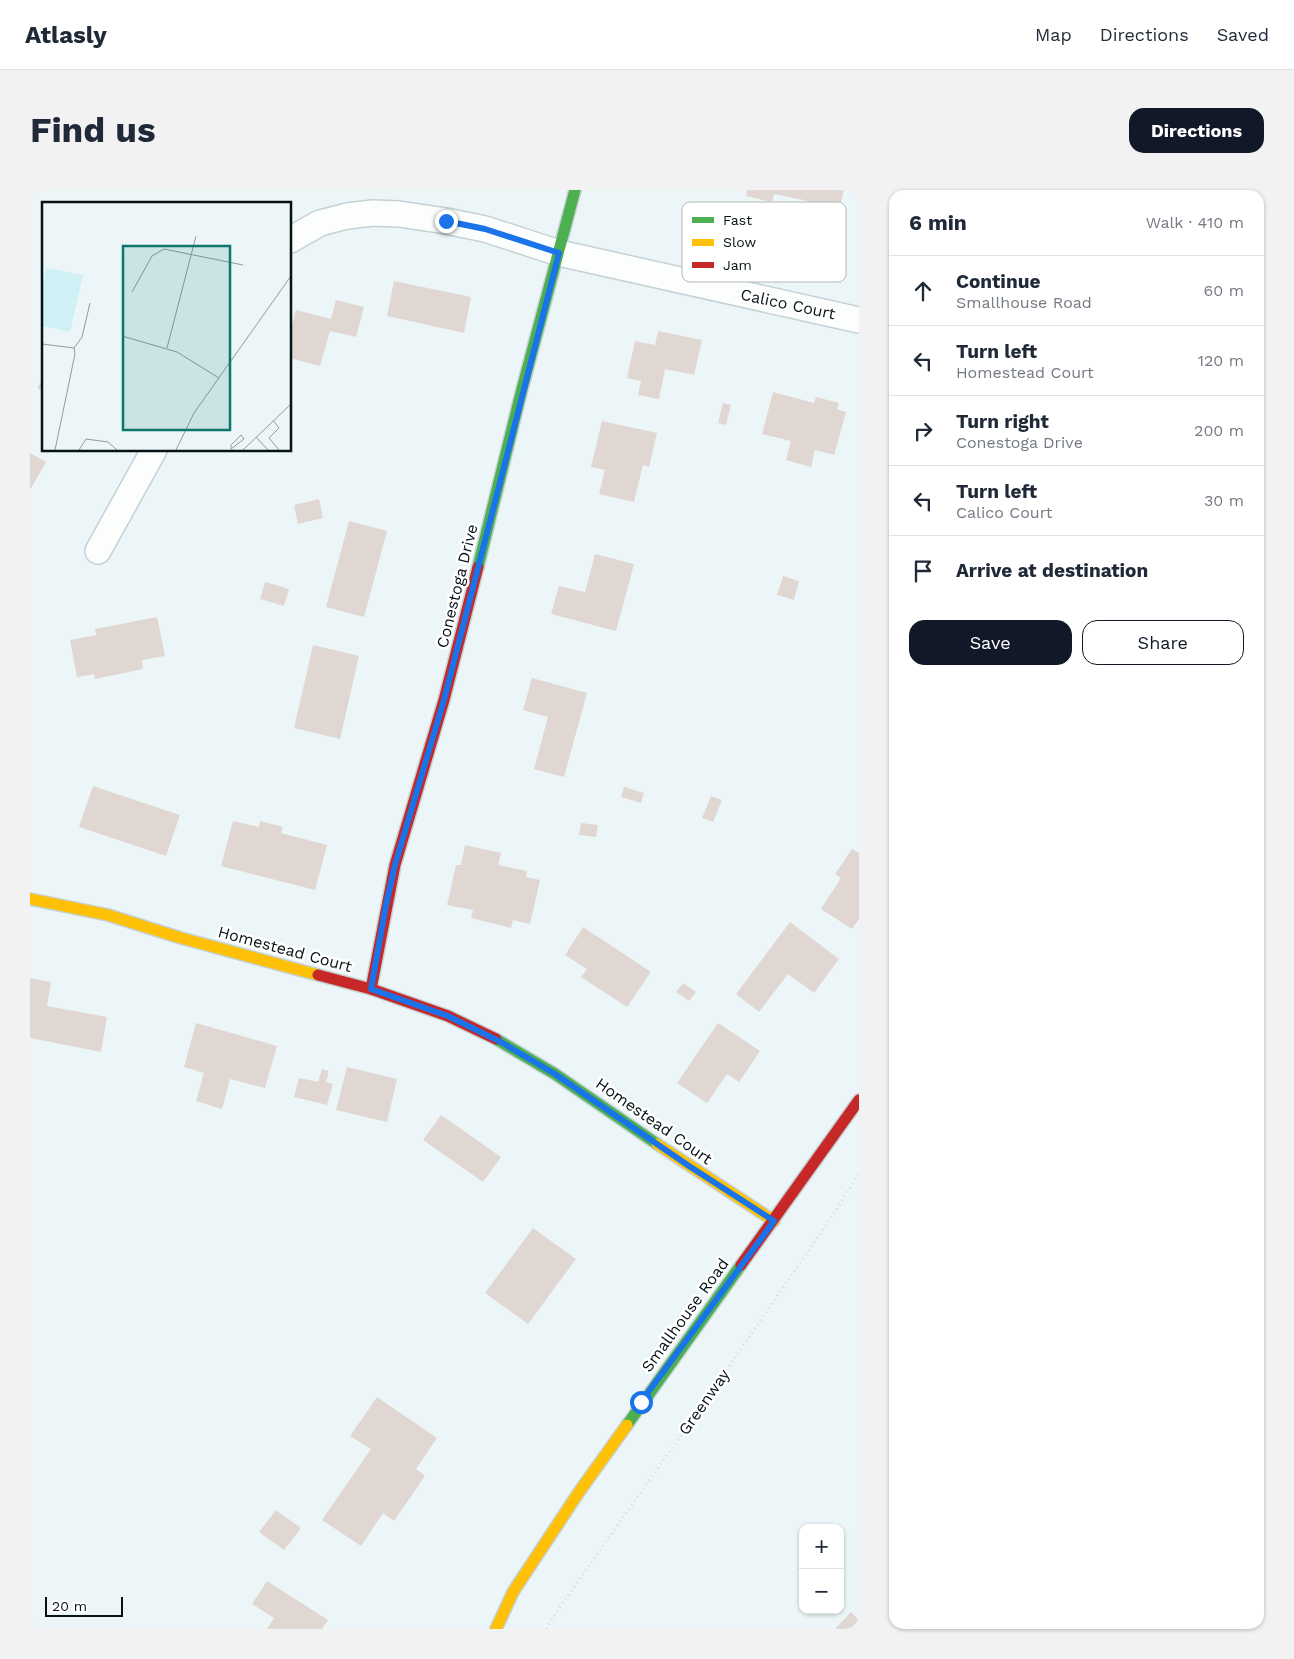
<!DOCTYPE html>
<meta charset="utf-8">
<style>
:root{--surface:#fff;--page:#f2f2f3;--text:#1f2937;--muted:#747a83;--line:#e0e1e3;--accent:#111827}
body{margin:0;font-family:"Work Sans",sans-serif;background:var(--page);color:var(--text)}
.controls{position:absolute;right:15px;bottom:15px;display:grid;overflow:hidden;border-radius:10px;box-shadow:0 1px 4px #0004}
.controls button{width:45px;height:45px;display:grid;place-items:center;padding:0;border:0;border-bottom:1px solid var(--line);background:var(--surface);color:var(--text);font:25px sans-serif}
.scale{position:absolute;left:15px;bottom:12px;width:78px;box-sizing:border-box;padding-left:5px;border:2px solid #061214;border-top:0;font-size:14px;line-height:18px;white-space:nowrap;color:#061214;-webkit-text-stroke:4px #fff;paint-order:stroke}
.stop{position:absolute;width:15px;height:15px;margin:-11px;border:4px solid #1a73e8;border-radius:50%;background:#fff}
.stop.end{background:#1a73e8;border-color:#fff;box-shadow:0 1px 5px #0008}
.list{margin:0;padding:0;list-style:none}
h2{display:flex;justify-content:space-between;align-items:center;height:65px;margin:0;padding:0 20px;font-size:21px}
h2 small{font-size:16px;font-weight:400;color:var(--muted)}
.list li{display:grid;grid-template-columns:32px 1fr auto;gap:15px;align-items:center;box-sizing:border-box;height:70px;padding:0 20px;border-top:1px solid var(--line)}
.list b{display:block;font-size:19px;white-space:nowrap}
.list p{margin:0;font-size:16px;white-space:nowrap;color:var(--muted)}
.list em{font-size:16px;font-style:normal;color:var(--muted)}
.actions{display:flex;gap:10px;padding:15px 20px}
.actions a{flex:1;padding:11px 0;border:1px solid var(--accent);border-radius:15px;text-align:center;font-size:18px;color:var(--accent)}
.actions .main{background:var(--accent);color:#fff}
.icon{flex:none;width:28px;height:28px;fill:none;stroke:currentColor;stroke-width:2;stroke-linecap:round;stroke-linejoin:round}
.map{position:relative;flex:none;width:829px;height:1439px;overflow:hidden;border-radius:15px}
header{display:flex;align-items:center;gap:30px;box-sizing:border-box;height:70px;padding:0 25px;background:var(--surface);border-bottom:1px solid var(--line)}
header strong{font-size:24px}
nav{display:flex;gap:28px;margin-inline-start:auto;font-size:18px}
.intro{display:flex;align-items:center;justify-content:space-between;box-sizing:border-box;height:120px;padding:0 30px}
h1{margin:0;font-size:35px}
.button{padding:12px 22px;border-radius:15px;background:var(--accent);color:#fff;font-size:18px;font-weight:700}
main{display:flex;gap:30px;padding:0 30px}
aside{flex:1;background:var(--surface);border-radius:15px;box-shadow:0 1px 4px #0004}
.map>svg:first-child{display:block}
</style>
<header>
<strong>Atlasly</strong>
<nav><a>Map</a><a>Directions</a><a>Saved</a></nav>
</header>
<div class="intro"><h1>Find us</h1><a class="button">Directions</a></div>
<main>
<div class="map">
<svg width="829" height="1439" viewBox="0 0 829 1439">
<rect width="100%" height="100%" fill="#ecf6f8"/>
<g fill="#e0d7d3">
<polygon points="717,0 814,0 807,27 776,20 778,11 744,4 742,12 716,6"/>
<polygon points="364,91 441,107 434,143 357,126"/>
<polygon points="306,110 334,117 326,147 300,141 290,176 260,168 260,142 266,120 301,129"/>
<polygon points="628,141 672,150 664,185 635,179 629,209 608,205 611,191 597,188 605,151 625,155"/>
<polygon points="14,187 14,202 7,198"/>
<polygon points="743,202 784,213 786,207 809,213 807,219 816,222 804,265 785,260 781,277 756,270 761,251 732,244"/>
<polygon points="693,213 701,215 696,235 688,233"/>
<polygon points="572,231 627,243 619,277 613,275 604,312 569,304 575,280 561,277"/>
<polygon points="0,263 16,272 0,300"/>
<polygon points="289,309 293,328 268,334 264,315"/>
<polygon points="319,331 357,341 334,427 296,417"/>
<polygon points="565,364 604,374 586,441 521,424 529,396 555,402"/>
<polygon points="753,386 769,391 764,410 747,405"/>
<polygon points="235,392 259,399 254,416 230,409"/>
<polygon points="127,427 135,466 112,470 113,479 65,489 64,484 47,487 40,450 66,445 65,439"/>
<polygon points="283,455 329,466 310,549 264,538"/>
<polygon points="502,488 557,503 534,587 504,579 518,527 493,520"/>
<polygon points="63,596 150,625 136,666 49,637"/>
<polygon points="594,597 614,603 611,613 591,607"/>
<polygon points="681,606 692,610 683,632 672,628"/>
<polygon points="203,631 229,637 230,631 253,637 251,643 297,655 285,700 191,676"/>
<polygon points="551,633 568,635 566,647 549,645"/>
<polygon points="435,655 471,663 468,675 497,681 496,687 510,690 500,734 483,730 481,738 441,728 443,720 417,715 426,675 431,675"/>
<polygon points="822,659 829,663 829,729 822,739 791,719 811,688 805,684"/>
<polygon points="760,732 809,769 784,803 758,784 729,822 706,804"/>
<polygon points="553,737 621,782 597,817 551,787 557,779 535,765"/>
<polygon points="0,788 21,792 17,816 77,827 71,862 0,848"/>
<polygon points="653,793 666,802 659,811 646,802"/>
<polygon points="166,833 247,856 235,898 200,889 192,919 166,911 174,883 154,877"/>
<polygon points="688,833 730,861 709,892 697,884 677,913 647,893"/>
<polygon points="317,877 367,889 357,932 306,920"/>
<polygon points="292,879 299,881 296,892 303,894 297,915 264,907 269,888 288,892"/>
<polygon points="411,925 471,967 453,992 393,950"/>
<polygon points="503,1038 546,1069 498,1134 455,1103"/>
<polygon points="347,1207 407,1248 386,1279 395,1286 364,1331 353,1323 331,1356 292,1330 341,1259 320,1246"/>
<polygon points="246,1320 271,1338 254,1360 229,1342"/>
<polygon points="237,1391 298,1430 292,1439 237,1439 244,1428 222,1414"/>
<polygon points="821,1422 829,1430 829,1439 805,1439"/>
</g>
<g fill="none" stroke-linecap="round" stroke-linejoin="round">
<defs>
<g id="street">
<polyline points="260,50 290,33 317,26 343,23 369,24 416,31 455,39 529,63 829,130"/>
<polyline points="68,361 124,260"/>
</g>
<g id="fast">
<polyline points="448,377 491,203 545,0"/>
<polyline points="466,849 525,884 627,954"/>
<polyline points="597,1235 711,1075"/>
</g>
<g id="slow">
<polyline points="0,709 78,725 151,748 288,785"/>
<polyline points="627,954 744,1031"/>
<polyline points="466,1439 483,1402 549,1302 597,1235"/>
</g>
<g id="jam">
<polyline points="288,785 341,799 418,826 466,849"/>
<polyline points="341,799 365,675 414,510 448,377"/>
<polyline points="711,1075 829,910"/>
</g>
</defs>
<use href="#street" stroke="#c6d1d3" stroke-width="28"/>
<use href="#fast" stroke="#c6d1d3" stroke-width="14"/>
<use href="#slow" stroke="#c6d1d3" stroke-width="14"/>
<use href="#jam" stroke="#c6d1d3" stroke-width="14"/>
<polyline stroke="#d9dcdd" stroke-width="3" stroke-dasharray="1 4" stroke-linecap="butt" points="517,1439 523,1427 680,1204 805,1022 829,984"/>
<use href="#street" stroke="#fcfefe" stroke-width="25"/>
<use href="#fast" stroke="#4caf50" stroke-width="11"/>
<use href="#slow" stroke="#ffc107" stroke-width="11"/>
<use href="#jam" stroke="#c62828" stroke-width="11"/>
</g>
<g fill="none" stroke-linecap="round" stroke-linejoin="round">
<polyline stroke="#1a73e8" stroke-width="6" points="416,31 455,39 529,63 414,510 365,675 356,715 341,799 418,826 471,852 525,884 659,976 744,1031 611,1212"/>
</g>
<g text-anchor="middle" dominant-baseline="central" stroke-width="5" stroke-linejoin="round" paint-order="stroke">
<g font-size="16" fill="#061214" stroke="#fff">
<text transform="translate(758 114) rotate(12)">Calico Court</text>
<text transform="translate(427 396) rotate(-76)">Conestoga Drive</text>
<text transform="translate(255 759) rotate(15)">Homestead Court</text>
<text transform="translate(624 931) rotate(35)">Homestead Court</text>
<text transform="translate(655 1125) rotate(-54)">Smallhouse Road</text>
<text transform="translate(674 1212) rotate(-55)">Greenway</text>
</g>
</g>
<g transform="translate(12 12)">
<rect width="249" height="249" fill="#ecf6f8"/>
<path d="M4,66l37,7 -13,57 -28,-6v-37z" fill="#cff0f5"/>
<path fill="none" stroke="#909b9d" stroke-width="1" d="M90,90l20,-36 12,-7 79,16M80,134l55,16 42,26M0,142l32,4 1,6 -20,96M32,146l8,-11 8,-34M125,146l29,-112M231,218l6,8 -10,10 10,12M199,233l3,4 -13,10v-4zM214,235l12,13M37,248l7,-11 22,3 9,8M134,248l18,-37 97,-137M201,248l48,-46"/>
<path fill="#0f766e" fill-opacity="0.15" stroke="#0f766e" stroke-width="2.5" d="M81,44h107v184h-107z"/>
<rect width="249" height="249" fill="none" stroke="#061214" stroke-width="2.5"/>
</g>
<rect x="652" y="12" width="164" height="80" rx="8" fill="#fff" stroke="#b4b8b8" stroke-width="1"/>
<rect x="662" y="27" width="22" height="6" fill="#4caf50"/>
<rect x="662" y="49" width="22" height="7" fill="#ffc107"/>
<rect x="662" y="72" width="22" height="6" fill="#c62828"/>
<g font-size="14" fill="#061214">
<text x="693" y="35">Fast</text>
<text x="693" y="57">Slow</text>
<text x="693" y="80">Jam</text>
</g>
</svg>
<div class="controls">
<button>+</button>
<button>−</button>
</div>
<div class="scale">20 m</div>
<div class="stop" style="left:611px;top:1212px"></div>
<div class="stop end" style="left:416px;top:31px"></div>
</div>
<aside>
<h2>6 min<small>Walk · 410 m</small></h2>
<ul class="list">
<li><svg class="icon" aria-label="ahead" viewBox="0 0 24 24"><path d="M12 20V5M6 11l6-6 6 6"/></svg><div><b>Continue</b><p>Smallhouse Road</p></div><em>60 m</em></li>
<li><svg class="icon" aria-label="left" viewBox="0 0 24 24"><path d="M17 20v-9H6M10 6l-5 5 5 5"/></svg><div><b>Turn left</b><p>Homestead Court</p></div><em>120 m</em></li>
<li><svg class="icon" aria-label="right" viewBox="0 0 24 24"><path d="M7 20v-9h11M14 6l5 5-5 5"/></svg><div><b>Turn right</b><p>Conestoga Drive</p></div><em>200 m</em></li>
<li><svg class="icon" aria-label="left" viewBox="0 0 24 24"><path d="M17 20v-9H6M10 6l-5 5 5 5"/></svg><div><b>Turn left</b><p>Calico Court</p></div><em>30 m</em></li>
<li><svg class="icon" aria-label="arrive" viewBox="0 0 24 24"><path d="M6 21V4h12l-3 4 3 4H6"/></svg><div><b>Arrive at destination</b></div></li>
</ul>
<div class="actions"><a class="main">Save</a><a>Share</a></div>
</aside>
</main>
